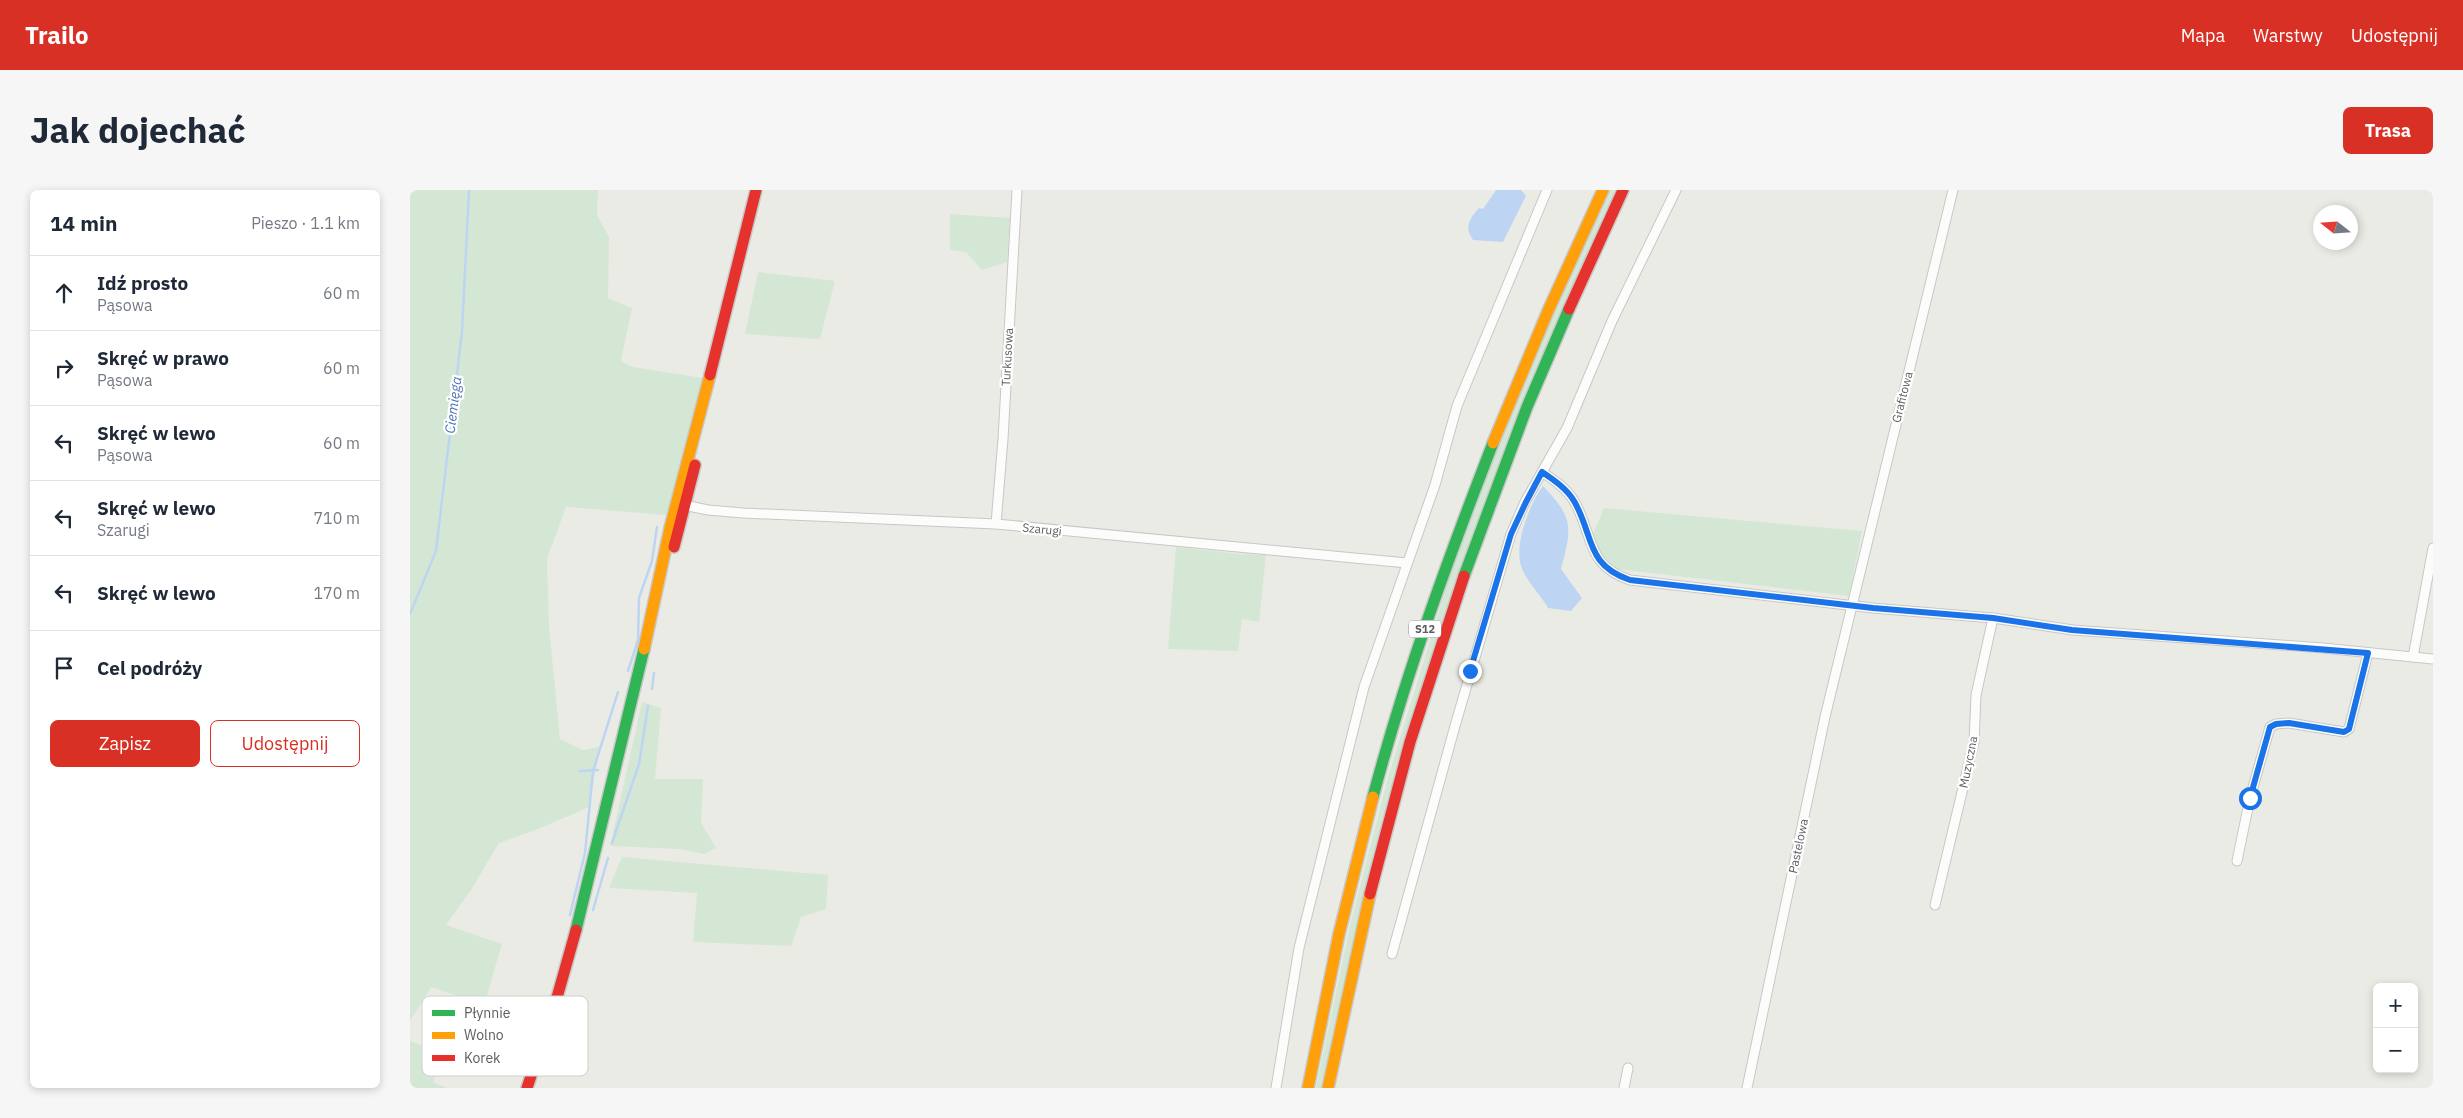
<!DOCTYPE html>
<html lang="pl">
<meta charset="utf-8">
<style>
:root{--surface:#fff;--page:#f6f6f7;--text:#1f2937;--muted:#747a83;--line:#e0e1e3;--accent:#d93025}
body{margin:0;font-family:"IBM Plex Sans",sans-serif;background:var(--page);color:var(--text)}
.controls{position:absolute;right:15px;bottom:15px;display:grid;overflow:hidden;border-radius:8px;box-shadow:0 2px 8px #0003}
.controls button{width:45px;height:45px;display:grid;place-items:center;padding:0;border:0;border-bottom:1px solid var(--line);background:var(--surface);color:var(--text);font:25px sans-serif}
.compass{position:absolute;left:1903px;top:15px;width:45px;height:45px;border-radius:50%;background:var(--surface);box-shadow:0 2px 8px #0003;rotate:287deg}
.stop{position:absolute;width:15px;height:15px;margin:-11px;border:4px solid #1a73e8;border-radius:50%;background:#fff}
.stop.end{background:#1a73e8;border-color:#fff;box-shadow:0 1px 5px #0008}
.list{margin:0;padding:0;list-style:none}
h2{display:flex;justify-content:space-between;align-items:center;height:65px;margin:0;padding:0 20px;font-size:21px}
h2 small{font-size:16px;font-weight:400;color:var(--muted)}
.list li{display:grid;grid-template-columns:32px 1fr auto;gap:15px;align-items:center;box-sizing:border-box;height:75px;padding:0 20px;border-top:1px solid var(--line)}
.list b{display:block;font-size:19px;white-space:nowrap}
.list p{margin:0;font-size:16px;white-space:nowrap;color:var(--muted)}
.list em{font-size:16px;font-style:normal;color:var(--muted)}
.actions{display:flex;gap:10px;padding:15px 20px}
.actions a{flex:1;padding:11px 0;border:1px solid var(--accent);border-radius:8px;text-align:center;font-size:18px;color:var(--accent)}
.actions .main{background:var(--accent);color:#fff}
.icon{flex:none;width:28px;height:28px;fill:none;stroke:currentColor;stroke-width:2;stroke-linecap:round;stroke-linejoin:round}
.map{position:relative;flex:none;width:2023px;height:898px;overflow:hidden;border-radius:8px}
header{display:flex;align-items:center;gap:30px;box-sizing:border-box;height:70px;padding:0 25px;background:var(--accent);color:#fff}
header strong{font-size:24px}
nav{display:flex;gap:28px;margin-inline-start:auto;font-size:18px}
.intro{display:flex;align-items:center;justify-content:space-between;box-sizing:border-box;height:120px;padding:0 30px}
h1{margin:0;font-size:35px}
.button{padding:12px 22px;border-radius:8px;background:var(--accent);color:#fff;font-size:18px;font-weight:700}
main{display:flex;gap:30px;padding:0 30px}
aside{flex:1;background:var(--surface);border-radius:8px;box-shadow:0 2px 8px #0003}
.map>svg:first-child{display:block}
</style>
<header>
<strong>Trailo</strong>
<nav><a>Mapa</a><a>Warstwy</a><a>Udostępnij</a></nav>
</header>
<div class="intro"><h1>Jak dojechać</h1><a class="button">Trasa</a></div>
<main>
<aside>
<h2>14 min<small>Pieszo · 1.1 km</small></h2>
<ul class="list">
<li><svg class="icon" aria-label="ahead" viewBox="0 0 24 24"><path d="M12 20V5M6 11l6-6 6 6"/></svg><div><b>Idź prosto</b><p>Pąsowa</p></div><em>60 m</em></li>
<li><svg class="icon" aria-label="right" viewBox="0 0 24 24"><path d="M7 20v-9h11M14 6l5 5-5 5"/></svg><div><b>Skręć w prawo</b><p>Pąsowa</p></div><em>60 m</em></li>
<li><svg class="icon" aria-label="left" viewBox="0 0 24 24"><path d="M17 20v-9H6M10 6l-5 5 5 5"/></svg><div><b>Skręć w lewo</b><p>Pąsowa</p></div><em>60 m</em></li>
<li><svg class="icon" aria-label="left" viewBox="0 0 24 24"><path d="M17 20v-9H6M10 6l-5 5 5 5"/></svg><div><b>Skręć w lewo</b><p>Szarugi</p></div><em>710 m</em></li>
<li><svg class="icon" aria-label="left" viewBox="0 0 24 24"><path d="M17 20v-9H6M10 6l-5 5 5 5"/></svg><div><b>Skręć w lewo</b></div><em>170 m</em></li>
<li><svg class="icon" aria-label="arrive" viewBox="0 0 24 24"><path d="M6 21V4h12l-3 4 3 4H6"/></svg><div><b>Cel podróży</b></div></li>
</ul>
<div class="actions"><a class="main">Zapisz</a><a>Udostępnij</a></div>
</aside>
<div class="map">
<svg width="2023" height="898" viewBox="0 0 2023 898">
<rect width="100%" height="100%" fill="#ebebe6"/>
<g fill="#d4e7d4">
<polygon points="0,0 188,0 187,25 199,47 198,108 222,118 211,171 223,177 293,188 257,325 156,317 137,369 139,436 150,549 173,560 190,557 179,617 126,640 89,653 61,700 36,735 92,754 68,836 59,810 21,797 0,831"/>
<polygon points="1199,0 1207,0 1053,369 913,898 906,898 940,735 978,587 1046,366 1097,232"/>
<polygon points="540,24 600,28 597,72 572,80 556,62 540,60"/>
<polygon points="348,82 425,91 410,149 335,144"/>
<polygon points="1194,318 1452,341 1439,406 1207,379 1193,368 1182,346"/>
<polygon points="766,357 829,364 856,365 849,432 832,429 828,461 758,459"/>
<polygon points="232,512 251,518 245,589 293,589 291,633 306,658 294,664 270,659 200,656"/>
<polygon points="212,667 418,685 416,719 391,727 381,756 283,752 287,703 199,698"/>
<polygon points="0,851 34,864 23,892 37,898 0,898"/>
</g>
<g fill="#bdd5f3">
<path d="M1086,0h25l5,6 -23,46 -30,-2c-9,-14 -4,-20 6,-32l4,1z"/>
<path d="M1133,296c31,32 29,42 18,83l21,29 -11,13 -23,-3c-8,-14 -22,-27 -27,-42 -7,-22 9,-63 22,-80z"/>
</g>
<g fill="none" stroke-linecap="round" stroke-linejoin="round">
<g stroke="#bdd5f3" stroke-width="2.5">
<polyline points="0,424 26,361 52,142 59,0"/>
<polyline points="218,481 228,450 229,408 242,371 247,337"/>
<polyline points="242,499 244,483"/>
<polyline points="170,581 188,580"/>
<polyline points="202,653 229,574 238,516"/>
<polyline points="183,720 198,668"/>
<polyline points="160,725 175,663 183,581 208,502"/>
</g>
<defs>
<g id="street">
<path d="M1132,282c12,8 25,17 32,29 20,34 11,64 56,79l243,28 120,10 80,12 250,18 110,11"/>
<polyline points="269,314 298,320 333,323 586,334 997,373"/>
<polyline points="586,334 593,249 607,0"/>
<polyline points="2003,467 2023,358"/>
<polyline points="1827,671 1840,608 1860,537 1866,534 1879,533 1934,542 1939,539 1958,463"/>
<polyline points="1525,715 1564,552 1566,505 1583,428"/>
<polyline points="982,764 1045,536 1101,344 1115,312 1157,238 1202,131 1266,0"/>
<polyline points="866,898 889,758 954,497 1025,295 1047,216 1137,0"/>
<polyline points="1214,898 1218,878"/>
<polyline points="1337,898 1415,527 1543,0"/>
</g>
<g id="fast">
<polyline points="1054,386 1117,217 1159,119"/>
<path d="M963,607c32,-121 75,-238 120,-354"/>
<polyline points="166,740 234,459"/>
</g>
<g id="slow">
<polyline points="1083,253 1138,121 1193,0"/>
<polyline points="234,459 260,338 300,185"/>
<polyline points="898,898 929,744 963,607"/>
<polyline points="918,898 960,704"/>
</g>
<g id="jam">
<polyline points="1159,119 1213,0"/>
<polyline points="300,185 346,0"/>
<polyline points="264,357 285,275"/>
<polyline points="960,704 1000,552 1054,386"/>
<polyline points="117,898 148,804 166,740"/>
</g>
</defs>
<use href="#street" stroke="#c7c7c7" stroke-width="11"/>
<use href="#fast" stroke="#c8c8c8" stroke-width="14"/>
<use href="#slow" stroke="#c8c8c8" stroke-width="14"/>
<use href="#jam" stroke="#c8c8c8" stroke-width="14"/>
<use href="#street" stroke="#fcfcfb" stroke-width="9"/>
<use href="#fast" stroke="#30b455" stroke-width="11"/>
<use href="#slow" stroke="#ff9f0a" stroke-width="11"/>
<use href="#jam" stroke="#e5322d" stroke-width="11"/>
</g>
<g fill="none" stroke-linecap="round" stroke-linejoin="round">
<path stroke="#1a73e8" stroke-width="6" d="M1060,481l41,-137 15,-32 16,-30c12,8 25,17 32,29 20,34 11,64 56,79l243,28 120,10 79,12 296,23 -19,76 -5,3 -55,-9 -13,1 -6,3 -20,71"/>
</g>
<g text-anchor="middle" dominant-baseline="central" stroke-width="4.5" stroke-linejoin="round" paint-order="stroke">
<rect fill="#fff" stroke="#8d8e92" stroke-width="1" x="999" y="430.5" width="32" height="17" rx="4"/>
<g font-size="11" font-weight="bold" fill="#5c5e63">
<text x="1015" y="439">S12</text>
</g>
<g font-size="12" fill="#5c5e63" stroke="#fff">
<text transform="translate(597 167) rotate(-87)">Turkusowa</text>
<text transform="translate(1492 207) rotate(-76)">Grafitowa</text>
<text transform="translate(632 339) rotate(6)">Szarugi</text>
<text transform="translate(1558 572) rotate(-79)">Muzyczna</text>
<text transform="translate(1388 656) rotate(-78)">Pastelowa</text>
</g>
<g font-size="14" font-style="italic" fill="#4e76b9" stroke="#fff">
<text transform="translate(43 215) rotate(-83)">Ciemięga</text>
</g>
</g>
<rect x="12" y="806" width="166" height="80" rx="8" fill="#fff" stroke="#cecfd0" stroke-width="1"/>
<rect x="22" y="820" width="23" height="6" fill="#30b455"/>
<rect x="22" y="842" width="23" height="7" fill="#ff9f0a"/>
<rect x="22" y="865" width="23" height="6" fill="#e5322d"/>
<g font-size="14" fill="#5c5e63">
<text x="54" y="828">Płynnie</text>
<text x="54" y="850">Wolno</text>
<text x="54" y="873">Korek</text>
</g>
</svg>
<div class="controls">
<button>+</button>
<button>−</button>
</div>
<svg class="compass" viewBox="-18 -18 36 36"><path d="M0-13l5 13h-10z" fill="#e53935"/><path d="M0 13l5-13h-10z" fill="#747a83"/></svg>
<div class="stop" style="left:1840px;top:608px"></div>
<div class="stop end" style="left:1060px;top:481px"></div>
</div>
</main>
